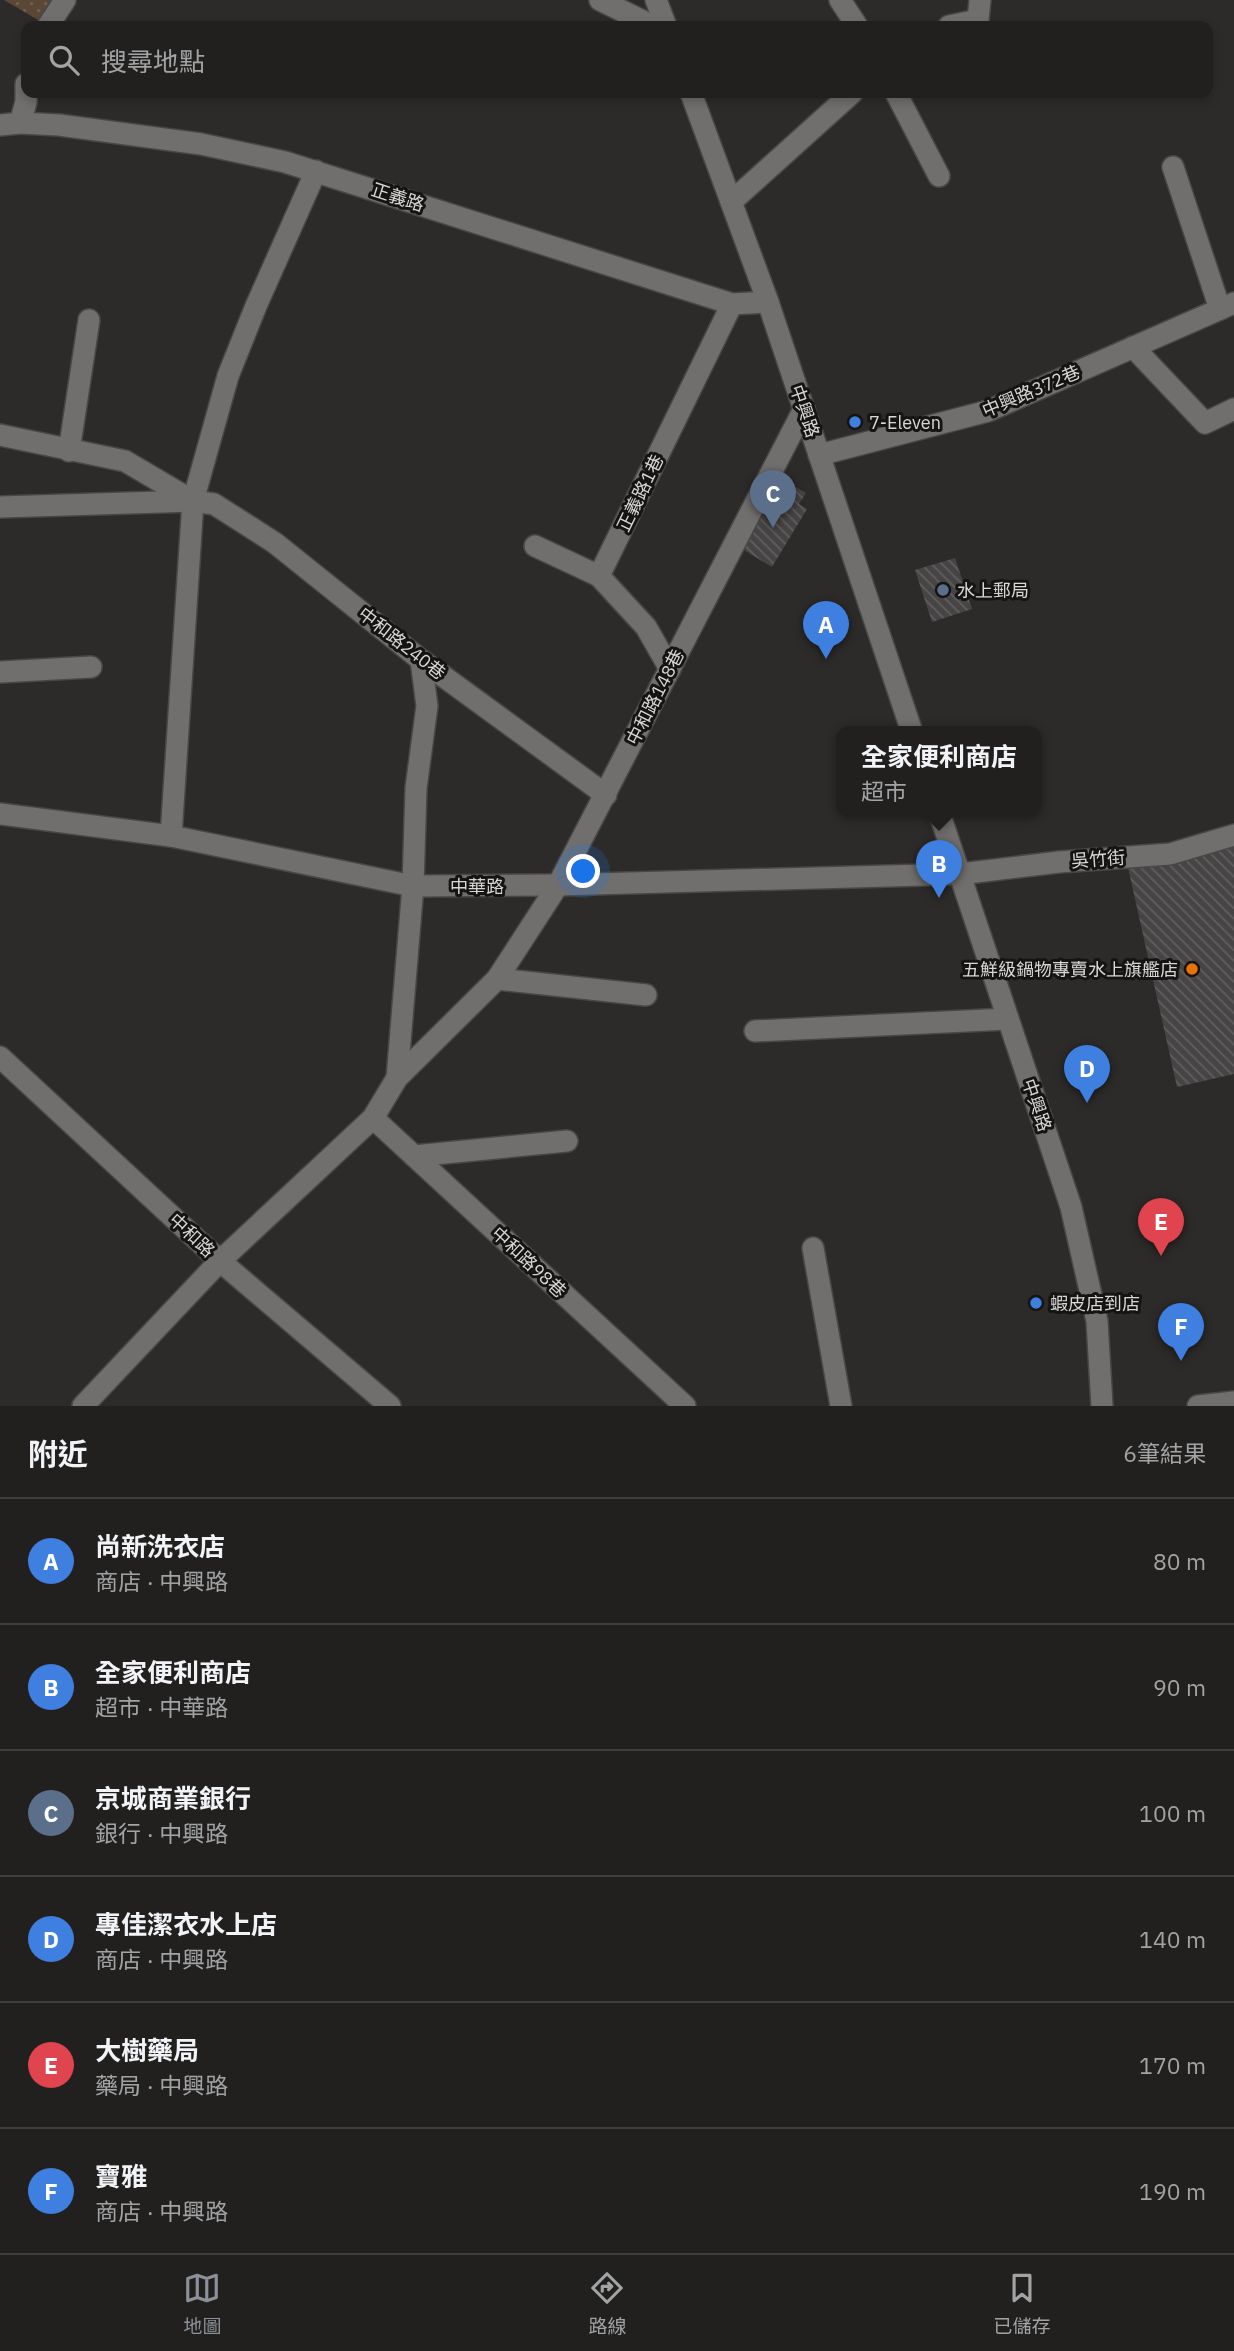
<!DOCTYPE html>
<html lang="zh-TW">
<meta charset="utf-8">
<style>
:root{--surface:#22201f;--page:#2a2828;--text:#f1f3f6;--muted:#a2a3a4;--line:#3f3e3d;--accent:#8c9099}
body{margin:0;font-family:"IBM Plex Sans","Noto Sans TC",sans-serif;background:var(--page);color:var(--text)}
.you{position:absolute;left:584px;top:872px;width:24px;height:24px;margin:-18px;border:5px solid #fff;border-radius:50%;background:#1a73e8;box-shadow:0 0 0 10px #1a73e833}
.badge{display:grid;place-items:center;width:46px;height:46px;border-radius:50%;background:var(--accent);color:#fff;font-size:23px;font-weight:700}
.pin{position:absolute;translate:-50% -58px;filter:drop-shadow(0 2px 4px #0008)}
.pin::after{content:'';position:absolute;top:37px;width:24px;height:21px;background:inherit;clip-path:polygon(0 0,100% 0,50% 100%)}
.popup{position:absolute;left:836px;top:726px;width:206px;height:91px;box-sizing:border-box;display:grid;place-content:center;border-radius:14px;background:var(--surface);filter:drop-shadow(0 2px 5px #0005);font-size:23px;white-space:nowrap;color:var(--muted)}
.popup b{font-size:26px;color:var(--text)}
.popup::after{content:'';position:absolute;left:50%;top:100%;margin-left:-14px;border:14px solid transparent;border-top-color:var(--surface)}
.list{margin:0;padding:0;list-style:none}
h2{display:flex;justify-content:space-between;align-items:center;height:91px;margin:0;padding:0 28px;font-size:30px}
h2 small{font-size:23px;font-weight:400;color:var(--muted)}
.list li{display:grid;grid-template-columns:46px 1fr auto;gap:21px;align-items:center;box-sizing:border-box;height:126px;padding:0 28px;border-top:2px solid var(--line)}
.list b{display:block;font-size:26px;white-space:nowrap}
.list p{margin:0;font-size:23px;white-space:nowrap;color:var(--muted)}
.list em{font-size:23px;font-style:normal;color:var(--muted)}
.icon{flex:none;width:38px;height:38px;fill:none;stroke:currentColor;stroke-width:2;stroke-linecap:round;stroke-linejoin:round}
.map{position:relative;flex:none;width:1234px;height:1406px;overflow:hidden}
.search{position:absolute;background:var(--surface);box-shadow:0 4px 10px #0003;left:21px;right:21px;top:21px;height:77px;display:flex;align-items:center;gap:18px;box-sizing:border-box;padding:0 24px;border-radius:14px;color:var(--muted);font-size:26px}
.sheet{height:847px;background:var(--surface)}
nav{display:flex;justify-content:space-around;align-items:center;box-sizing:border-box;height:98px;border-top:2px solid var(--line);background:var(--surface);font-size:19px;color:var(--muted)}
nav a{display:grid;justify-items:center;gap:4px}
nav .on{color:var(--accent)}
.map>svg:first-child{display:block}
</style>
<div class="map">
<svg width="1234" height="1406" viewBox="0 0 1234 1406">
<defs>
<pattern id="park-dots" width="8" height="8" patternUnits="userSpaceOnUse" patternTransform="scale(1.75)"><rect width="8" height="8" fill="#5a4735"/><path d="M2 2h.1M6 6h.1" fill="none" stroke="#716152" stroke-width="1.8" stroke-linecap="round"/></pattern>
<pattern id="building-back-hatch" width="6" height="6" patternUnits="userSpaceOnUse" patternTransform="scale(1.75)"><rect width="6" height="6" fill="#474445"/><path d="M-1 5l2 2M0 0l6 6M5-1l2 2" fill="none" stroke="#615e5f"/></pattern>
</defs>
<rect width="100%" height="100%" fill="#2d2b29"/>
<polygon fill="url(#park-dots)" points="4,0 56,0 40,21"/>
<g fill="url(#building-back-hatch)">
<polygon points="787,482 806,493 799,504 807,509 772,567 739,547 777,486 782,490"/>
<polygon points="955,558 972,609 932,622 915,570"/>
<polygon points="1234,840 1234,1074 1177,1087 1127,863"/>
</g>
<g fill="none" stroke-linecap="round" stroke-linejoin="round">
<defs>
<g id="minor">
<polyline points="600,0 653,26"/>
<polyline points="656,0 666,26"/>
<polyline points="840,0 857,26"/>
<polyline points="48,26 65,0"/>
<polyline points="949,26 978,20 980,0"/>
<polyline points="691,93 768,302 912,732"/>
<polyline points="896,93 939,176"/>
<polyline points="20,123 59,125 201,144 285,162 732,304 768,302"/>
<polyline points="0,125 20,123 26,102 26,84"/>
<polyline points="1173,167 1220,309"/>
<polyline points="731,202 852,93"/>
<polyline points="1133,347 1205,423 1234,409"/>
<polyline points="0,435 125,461 193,501"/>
<polyline points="69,451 89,320"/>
<polyline points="819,455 988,411 1234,303"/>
<polyline points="0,507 193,501 214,504 275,543 421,660 606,795"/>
<polyline points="535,546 599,576"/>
<polyline points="670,669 646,627 599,576 732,304"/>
<polyline points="0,672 91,667"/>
<polyline points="939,812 1071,1207 1097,1321 1102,1406"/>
<polyline points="0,814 171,836 413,886 558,885 960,874 1059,862 1170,854 1234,835"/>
<polyline points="171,836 193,501 228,376 256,306 316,171"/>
<polyline points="497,979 646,995"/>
<polyline points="755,1031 1008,1019"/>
<polyline points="0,1057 220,1261 390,1406"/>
<polyline points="397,1078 413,886 416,788 427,706 421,660"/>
<polyline points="373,1118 685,1406"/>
<polyline points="414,1156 567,1141"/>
<polyline points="813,1248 841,1406"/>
<polyline points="83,1406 220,1261 373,1118 397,1078 497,979 558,885 804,409"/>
<polyline points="1198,1406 1234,1402"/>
</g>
</defs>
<use href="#minor" stroke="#484745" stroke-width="24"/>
<use href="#minor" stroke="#716f6d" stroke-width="21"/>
</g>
<g fill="#3f7fe0" stroke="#151413" stroke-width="2.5">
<circle cx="855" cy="422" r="7"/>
<circle cx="1036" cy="1303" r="7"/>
</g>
<circle fill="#5c6f8a" stroke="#151413" stroke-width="2.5" cx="943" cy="590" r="7"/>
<circle fill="#e8710a" stroke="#151413" stroke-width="2.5" cx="1192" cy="969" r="7"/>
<g text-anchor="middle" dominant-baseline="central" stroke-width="6" stroke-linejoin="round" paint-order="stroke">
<g font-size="18" fill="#d8d7d6" stroke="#151413">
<text transform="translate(398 197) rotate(18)">正義路</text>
<text transform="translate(1031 391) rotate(-23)">中興路372巷</text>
<text transform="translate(805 411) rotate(71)">中興路</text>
<text transform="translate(640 493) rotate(-64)">正義路1巷</text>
<text transform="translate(402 643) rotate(38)">中和路240巷</text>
<text transform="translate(655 697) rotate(-63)">中和路148巷</text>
<text transform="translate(1098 859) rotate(-4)">吳竹街</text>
<text x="477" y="886">中華路</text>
<text transform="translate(1037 1105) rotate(71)">中興路</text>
<text transform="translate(192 1235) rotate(43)">中和路</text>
<text transform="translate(529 1262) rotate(43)">中和路98巷</text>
</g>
<g font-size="18" fill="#d8d7d6" stroke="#151413" text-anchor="start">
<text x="869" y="422">7-Eleven</text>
<text x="957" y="590">水上郵局</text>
<text x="1178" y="969" text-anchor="end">五鮮級鍋物專賣水上旗艦店</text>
<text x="1050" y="1303">蝦皮店到店</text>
</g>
</g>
</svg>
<div class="you"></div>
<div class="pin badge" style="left:826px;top:659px;background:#3f7fe0">A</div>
<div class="pin badge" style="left:939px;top:898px;background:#3f7fe0">B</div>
<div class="popup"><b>全家便利商店</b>超市</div>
<div class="pin badge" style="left:773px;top:528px;background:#5c6f8a">C</div>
<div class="pin badge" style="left:1087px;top:1103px;background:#3f7fe0">D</div>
<div class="pin badge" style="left:1161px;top:1256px;background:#e0444e">E</div>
<div class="pin badge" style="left:1181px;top:1361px;background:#3f7fe0">F</div>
<div class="search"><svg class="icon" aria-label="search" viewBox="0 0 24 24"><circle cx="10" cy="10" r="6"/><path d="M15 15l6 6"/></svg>搜尋地點</div>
</div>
<section class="sheet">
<h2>附近<small>6筆結果</small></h2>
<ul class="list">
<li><span class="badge" style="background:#3f7fe0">A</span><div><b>尚新洗衣店</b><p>商店 · 中興路</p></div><em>80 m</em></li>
<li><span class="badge" style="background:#3f7fe0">B</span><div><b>全家便利商店</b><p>超市 · 中華路</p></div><em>90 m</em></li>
<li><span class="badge" style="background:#5c6f8a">C</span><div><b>京城商業銀行</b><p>銀行 · 中興路</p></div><em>100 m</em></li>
<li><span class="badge" style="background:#3f7fe0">D</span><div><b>專佳潔衣水上店</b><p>商店 · 中興路</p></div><em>140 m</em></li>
<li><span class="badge" style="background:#e0444e">E</span><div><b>大樹藥局</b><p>藥局 · 中興路</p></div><em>170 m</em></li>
<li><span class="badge" style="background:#3f7fe0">F</span><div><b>寶雅</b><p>商店 · 中興路</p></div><em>190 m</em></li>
</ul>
</section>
<nav>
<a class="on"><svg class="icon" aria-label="map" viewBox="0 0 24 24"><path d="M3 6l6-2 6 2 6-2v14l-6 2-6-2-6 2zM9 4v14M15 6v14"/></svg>地圖</a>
<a><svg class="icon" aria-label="directions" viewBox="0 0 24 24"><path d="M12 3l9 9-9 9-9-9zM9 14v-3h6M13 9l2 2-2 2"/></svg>路線</a>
<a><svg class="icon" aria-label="saved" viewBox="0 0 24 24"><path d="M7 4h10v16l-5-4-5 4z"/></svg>已儲存</a>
</nav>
